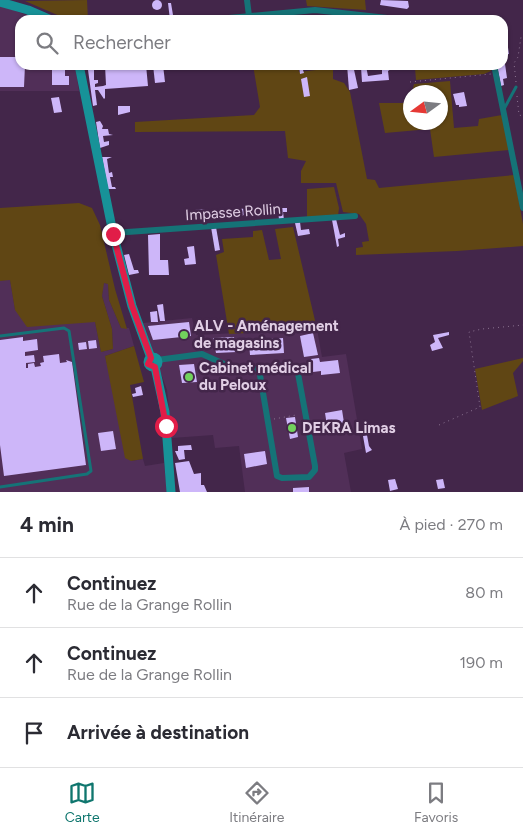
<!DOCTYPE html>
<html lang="fr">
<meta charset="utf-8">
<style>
:root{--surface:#fff;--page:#f7f7f7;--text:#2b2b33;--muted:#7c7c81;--line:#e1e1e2;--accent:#0f766e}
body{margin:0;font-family:Figtree,sans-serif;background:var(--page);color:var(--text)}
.compass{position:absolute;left:403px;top:85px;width:45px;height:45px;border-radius:50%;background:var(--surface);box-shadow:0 1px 4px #0004;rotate:255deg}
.stop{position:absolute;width:15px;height:15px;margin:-11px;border:4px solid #e11d48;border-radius:50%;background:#fff}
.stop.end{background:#e11d48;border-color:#fff;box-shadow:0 1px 5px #0008}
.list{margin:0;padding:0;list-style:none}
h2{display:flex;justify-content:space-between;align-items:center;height:65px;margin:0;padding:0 20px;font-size:21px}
h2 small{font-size:16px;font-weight:400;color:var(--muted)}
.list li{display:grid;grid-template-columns:32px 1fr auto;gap:15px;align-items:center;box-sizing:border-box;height:70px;padding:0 20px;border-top:1px solid var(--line)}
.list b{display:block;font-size:19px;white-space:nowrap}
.list p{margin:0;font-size:16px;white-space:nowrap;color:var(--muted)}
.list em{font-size:16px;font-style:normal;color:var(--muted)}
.icon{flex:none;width:28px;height:28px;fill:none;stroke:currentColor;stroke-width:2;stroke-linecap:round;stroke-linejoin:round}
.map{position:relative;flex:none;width:523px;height:492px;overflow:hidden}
.search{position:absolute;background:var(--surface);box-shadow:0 1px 4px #0004;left:15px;right:15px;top:15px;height:55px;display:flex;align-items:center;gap:12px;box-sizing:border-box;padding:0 18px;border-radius:15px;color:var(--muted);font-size:19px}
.sheet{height:275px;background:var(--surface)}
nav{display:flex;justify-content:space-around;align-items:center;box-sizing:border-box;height:70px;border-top:1px solid var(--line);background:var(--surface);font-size:14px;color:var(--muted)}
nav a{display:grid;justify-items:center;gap:2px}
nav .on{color:var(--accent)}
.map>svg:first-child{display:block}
</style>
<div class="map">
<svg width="523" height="492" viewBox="0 0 523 492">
<rect width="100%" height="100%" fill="#43264a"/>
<g fill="#512f58">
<polygon points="0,5 39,20 20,20 20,65 75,65 79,91 0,91"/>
<polygon points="10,279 15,310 95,322 101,352 113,349 112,329 102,296 103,286 104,283 108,284 109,300 121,328 129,328 134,346 105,356 131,461 143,459 145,466 164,463 167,492 0,492 0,281"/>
<polygon points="192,318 196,335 317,329 322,357 346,354 362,449 344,453 351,492 245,492 239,446 215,448 213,435 172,438 167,390 143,323"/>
</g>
<g fill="#604614">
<polygon points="87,0 88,20 69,20 25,1"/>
<polygon points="306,0 365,0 366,10 307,6"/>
<polygon points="253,65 298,65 299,72 333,68 333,79 344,83 350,92 367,179 375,180 379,188 514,175 523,224 523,246 457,251 356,255 356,248 363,247 362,242 369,241 366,224 359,214 343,212 336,183 301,183 301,171 306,161 288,158 285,131 135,132 135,122 254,115 260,107"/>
<polygon points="389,65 490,65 491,71 484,74 416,80 415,68 400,70 399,67 390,67"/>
<polygon points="450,81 454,128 478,126 479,119 502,115 509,150 434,157 430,129 385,133 379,103 403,103 410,97 410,122 440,122 440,92 412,92 414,84"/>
<polygon points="334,187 339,208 338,216 307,217 307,189"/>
<polygon points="79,203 92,208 100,225 115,289 127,329 121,328 109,300 108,284 104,283 102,296 112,329 113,349 101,352 95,322 27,327 15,310 10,280 0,281 0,208"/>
<polygon points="293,227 317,329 229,334 216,255 224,252 222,239 253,237 253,231 262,230 269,260 281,259 275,229"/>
<polygon points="134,346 144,382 130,385 143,459 131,461 125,458 105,356"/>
<polygon points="523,358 523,361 513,373 518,396 482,410 475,369"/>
</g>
<g fill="#cdb6f9">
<polygon points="381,0 408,1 409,7 407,9 380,5"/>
<circle cx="157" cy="5" r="5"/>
<polygon points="168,3 171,3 173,15 180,15 180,20 170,20"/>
<polygon points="507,41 509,54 503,55 503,42"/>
<polygon points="0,57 20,57 20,65 25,65 24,87 0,87"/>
<polygon points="505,64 507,78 503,79 504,85 501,86 497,65"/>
<polygon points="52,65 65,65 65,76 69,76 69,85 52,85"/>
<polygon points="105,65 146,65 148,86 105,89 105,98 104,99 98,90 95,90 97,105 93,106 88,70 94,69 94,80 98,80 98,83 95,84 95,87 103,86 106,85"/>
<polygon points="153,65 163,65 165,82 155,83"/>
<polygon points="299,65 327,65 327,66 303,70 304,73 300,74"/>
<polygon points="347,65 353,65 358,88 349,90"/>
<polygon points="374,65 388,65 388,69 391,69 388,71 389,80 362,82 361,67 366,66 368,76 382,74 382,69 374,70"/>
<polygon points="307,77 310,96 304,97 301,79"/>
<polygon points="464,92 467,106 459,107 459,105 456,105 453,94"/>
<polygon points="59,97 62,112 54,113 51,98"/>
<polygon points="118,106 130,106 130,112 118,115"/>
<polygon points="100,121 103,126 102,129 108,129 109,134 113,135 103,136 104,142 109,141 109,145 100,148 96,122"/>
<polygon points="102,157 112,157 107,159 109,173 112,172 113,177 110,177 112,187 115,187 116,189 108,189"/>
<polygon points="253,208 253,213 240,216 239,209"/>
<polygon points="278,208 287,208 287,212 283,212 284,220 279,220"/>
<polygon points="208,209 208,216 195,217 195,210"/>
<polygon points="336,219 340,235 345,233 345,237 338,239 339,246 337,247 332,220"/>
<polygon points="300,222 301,230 309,229 310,234 298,236 295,223"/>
<polygon points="211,227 216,227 220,250 215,251"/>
<polygon points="160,234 160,260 168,260 169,275 149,275 148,235"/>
<polygon points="194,246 196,264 185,265 184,259 189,258 187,247"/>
<polygon points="129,254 134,270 138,270 139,273 129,275 124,255"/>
<polygon points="163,304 165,321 160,321 157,305"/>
<polygon points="157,311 158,322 151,322 150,312"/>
<polygon points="189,322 191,336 153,340 148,326"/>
<polygon points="449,332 449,335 438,338 443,348 432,351 430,345 435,342 433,335"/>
<polygon points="313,333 318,355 304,357 300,336"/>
<polygon points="23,337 23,341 37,339 38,350 25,352 25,356 34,355 35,362 26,363 26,368 28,368 28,364 34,363 35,367 41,366 40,363 44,362 43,356 59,354 60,363 67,362 66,360 72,362 86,465 4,476 0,445 0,340"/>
<polygon points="234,337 237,352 216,353 213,338"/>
<polygon points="283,338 284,353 250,355 249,343 255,343 255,340"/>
<polygon points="96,340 97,348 89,349 88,341"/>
<polygon points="86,342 87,349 79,350 78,343"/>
<polygon points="319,358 320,362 338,360 340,373 321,375 321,371 313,372 311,359"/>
<polygon points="194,364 197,382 182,383 179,365"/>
<polygon points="141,386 143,395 133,397 132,394 136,393 135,388"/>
<polygon points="342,410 345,429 328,432 325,413"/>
<polygon points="295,417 298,437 290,439 286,418"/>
<polygon points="113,431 116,449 101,451 98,433"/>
<polygon points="367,435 369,446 372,450 366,453 363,436"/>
<polygon points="191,445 192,450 184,450 185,459 179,460 175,451 178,451 178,446"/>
<polygon points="265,451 267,464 246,468 244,454"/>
<polygon points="189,461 194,474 201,473 201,485 204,485 207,492 180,492 175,463"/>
<polygon points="395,479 398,489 390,491 388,480"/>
<polygon points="443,479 445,488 438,489 436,480"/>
<polygon points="309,487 309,492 293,492 293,488"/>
</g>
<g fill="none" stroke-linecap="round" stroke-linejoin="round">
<g stroke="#8d7593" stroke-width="1" stroke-dasharray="1 4" stroke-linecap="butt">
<polyline points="410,82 491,74"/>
<polyline points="516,82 514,63 518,57 521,37 523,37"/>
<polyline points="517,96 519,115 523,116"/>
<polyline points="274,419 296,415"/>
<polyline points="439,425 480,407 469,332 482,329 523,325"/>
</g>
<g stroke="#157377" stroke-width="3">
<polyline points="504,109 516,87"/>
<polyline points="0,336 64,328 69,331 91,471 87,474 0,487"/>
</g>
<g stroke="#157377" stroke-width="6">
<polyline points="247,0 249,16"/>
<polyline points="207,20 315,10 405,20"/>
<polyline points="494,65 523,208"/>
<polyline points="113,233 355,216"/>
<polyline points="157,360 202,354 233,368 249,370 289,365 297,368 315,466 315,470 309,477 282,478 277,476 259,369"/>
</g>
<g stroke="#179298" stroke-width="9">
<polyline points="0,2 28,10 51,20"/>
<polyline points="79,65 113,233 132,306 151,358"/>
<circle cx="153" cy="362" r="5"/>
<polyline points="155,367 165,412 171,492"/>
</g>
</g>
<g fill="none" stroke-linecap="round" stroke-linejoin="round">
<polyline stroke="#e11d48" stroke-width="6" points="113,234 132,306 151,358 148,364 155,367 166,426"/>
</g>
<g fill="#72d25d" stroke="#43264a" stroke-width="2">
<circle cx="184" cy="335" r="5"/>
<circle cx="189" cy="377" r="5"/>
<circle cx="292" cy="428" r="5"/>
</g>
<g text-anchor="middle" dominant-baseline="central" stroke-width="5" stroke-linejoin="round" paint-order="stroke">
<g font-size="15" fill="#e1cfe5" stroke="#43264a">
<text transform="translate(233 212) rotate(-4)">Impasse Rollin</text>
</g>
<g font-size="15" font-weight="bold" fill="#e1cfe5" stroke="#43264a" text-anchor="start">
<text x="194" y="326">ALV - Aménagement<tspan x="194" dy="17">de magasins</tspan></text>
<text x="199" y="368">Cabinet médical<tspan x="199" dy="17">du Peloux</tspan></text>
<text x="302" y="428">DEKRA Limas</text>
</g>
</g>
</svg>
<svg class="compass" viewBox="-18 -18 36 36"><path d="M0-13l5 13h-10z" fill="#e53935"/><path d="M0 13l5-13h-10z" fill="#7c7c81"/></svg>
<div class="stop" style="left:166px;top:426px"></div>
<div class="stop end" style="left:113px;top:234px"></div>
<div class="search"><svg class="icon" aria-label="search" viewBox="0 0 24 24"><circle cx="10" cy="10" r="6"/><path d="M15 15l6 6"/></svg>Rechercher</div>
</div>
<section class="sheet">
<h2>4 min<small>À pied · 270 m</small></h2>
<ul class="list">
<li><svg class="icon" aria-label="ahead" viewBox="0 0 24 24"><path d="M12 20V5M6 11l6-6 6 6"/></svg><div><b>Continuez</b><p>Rue de la Grange Rollin</p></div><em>80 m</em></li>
<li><svg class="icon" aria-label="ahead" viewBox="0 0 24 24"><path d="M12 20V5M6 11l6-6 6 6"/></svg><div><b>Continuez</b><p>Rue de la Grange Rollin</p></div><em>190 m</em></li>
<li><svg class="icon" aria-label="arrive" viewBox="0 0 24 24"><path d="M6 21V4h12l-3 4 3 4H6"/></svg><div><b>Arrivée à destination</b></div></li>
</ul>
</section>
<nav>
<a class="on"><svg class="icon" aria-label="map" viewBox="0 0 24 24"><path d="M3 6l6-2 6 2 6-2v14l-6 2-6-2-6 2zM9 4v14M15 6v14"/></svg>Carte</a>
<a><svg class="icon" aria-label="directions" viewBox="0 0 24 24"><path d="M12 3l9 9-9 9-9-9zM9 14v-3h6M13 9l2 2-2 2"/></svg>Itinéraire</a>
<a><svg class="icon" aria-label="saved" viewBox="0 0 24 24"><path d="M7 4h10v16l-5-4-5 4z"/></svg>Favoris</a>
</nav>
